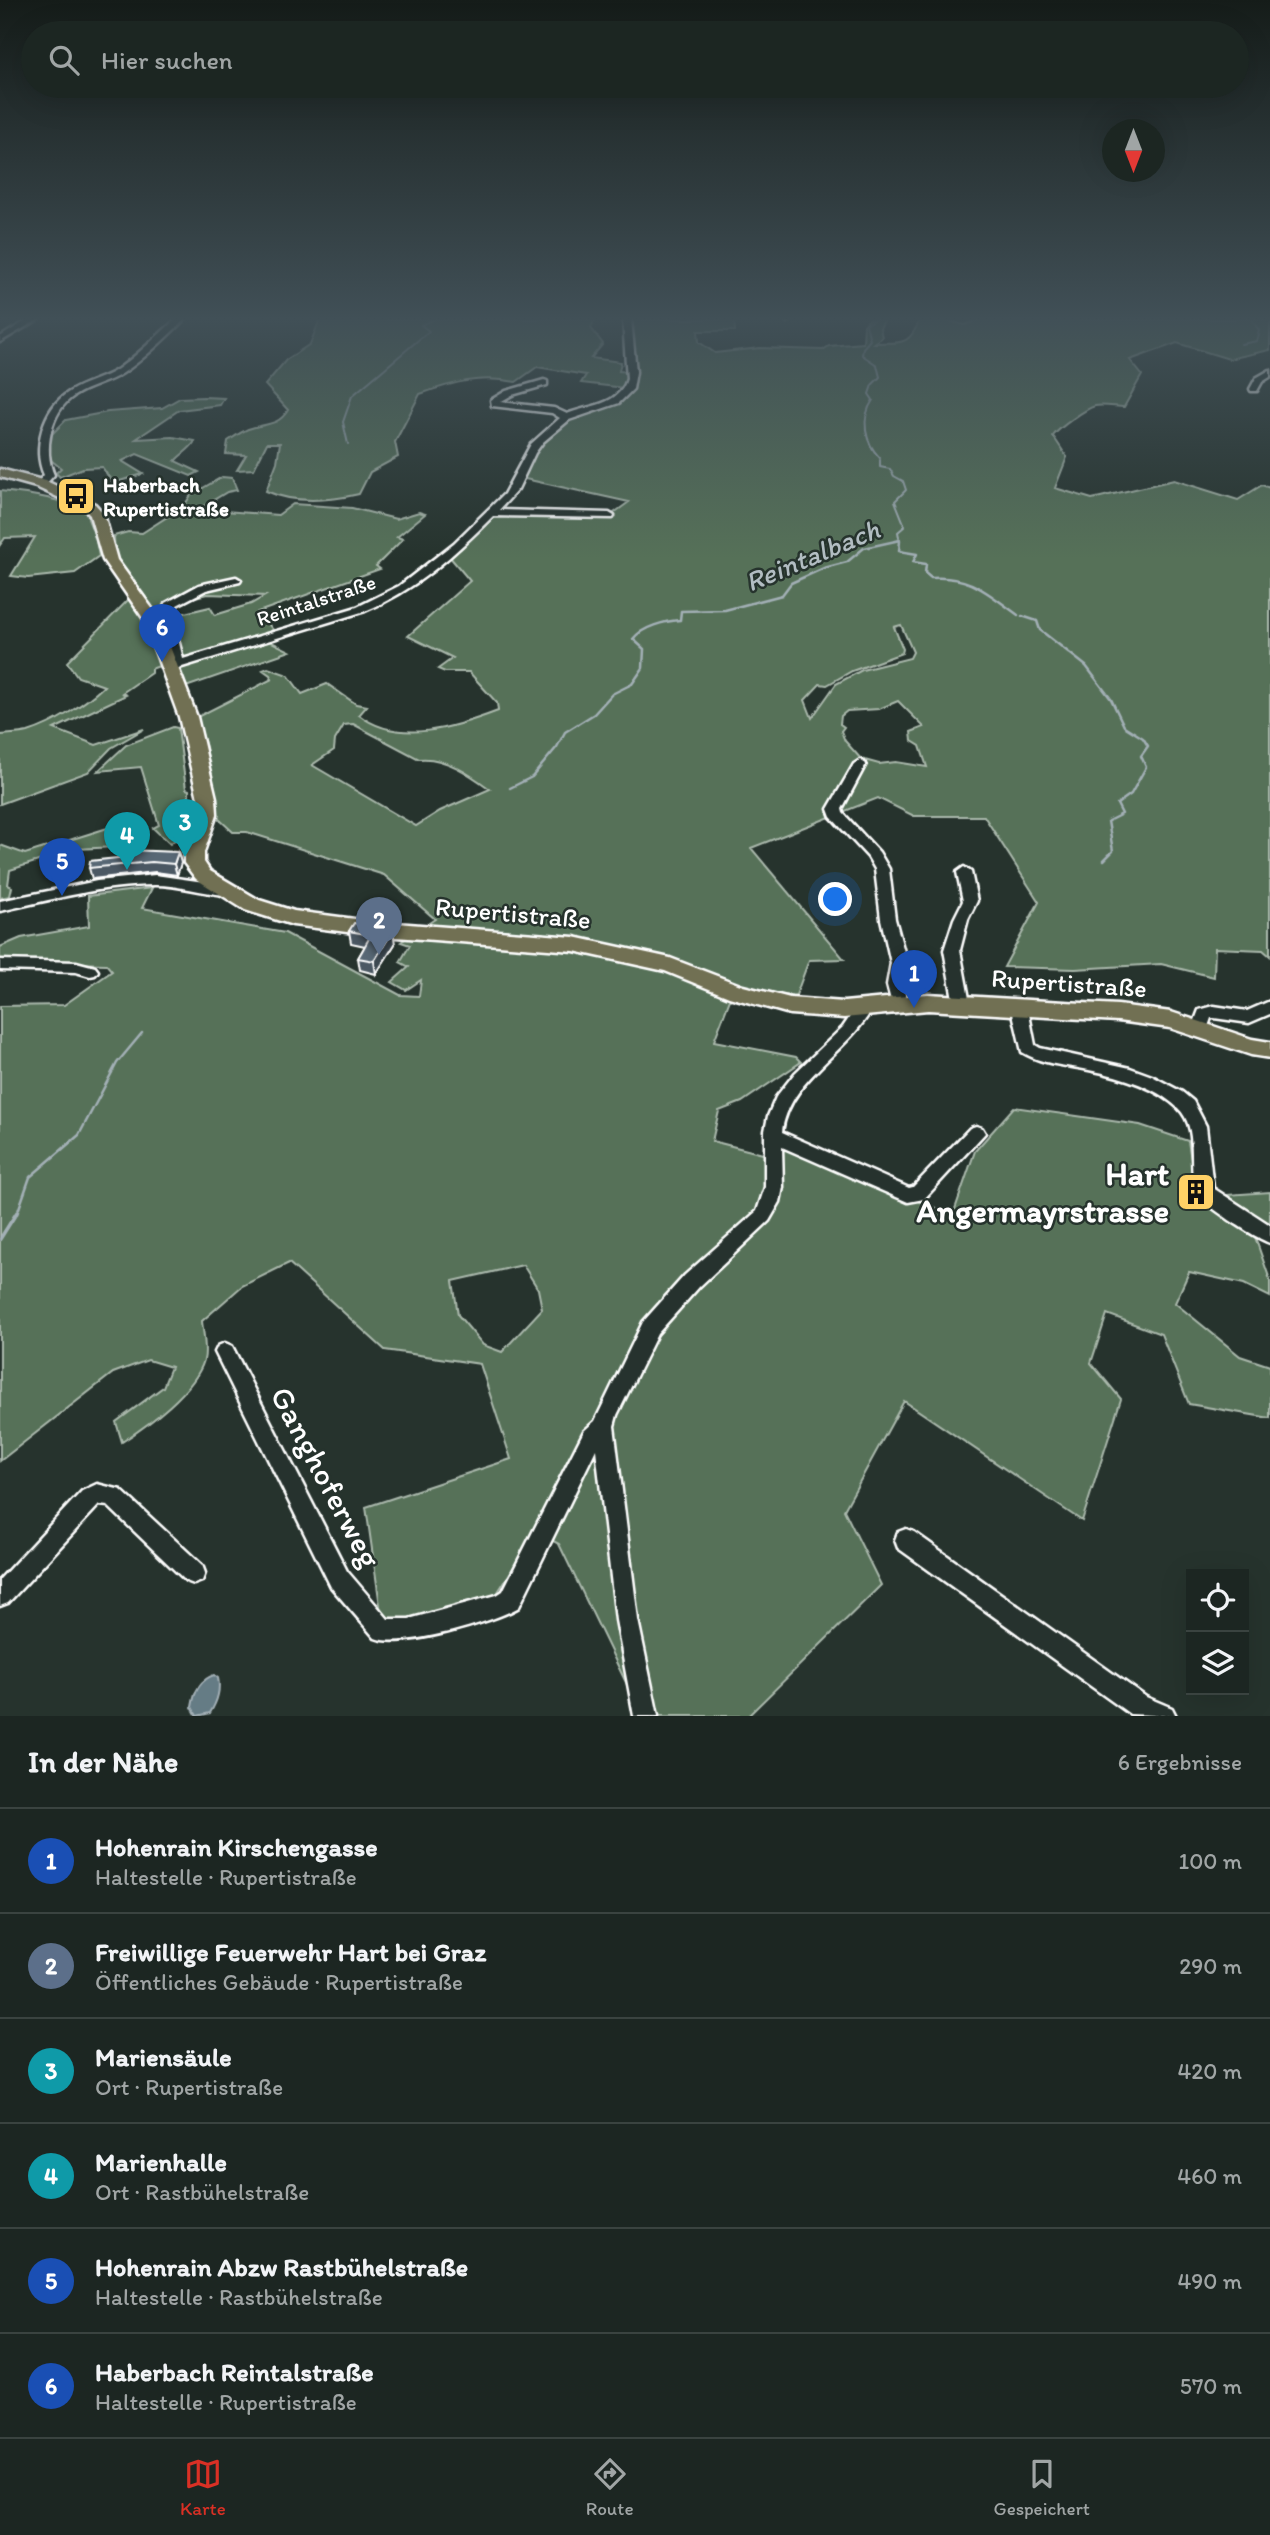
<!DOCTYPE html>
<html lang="de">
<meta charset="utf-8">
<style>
:root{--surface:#1c2622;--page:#252e2a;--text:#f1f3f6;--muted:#a0a5a5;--line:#3a4340;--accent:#d93025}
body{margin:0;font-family:Itim,sans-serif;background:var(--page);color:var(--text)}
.controls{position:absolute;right:21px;bottom:21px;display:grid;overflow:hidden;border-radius:0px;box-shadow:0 7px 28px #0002}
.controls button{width:63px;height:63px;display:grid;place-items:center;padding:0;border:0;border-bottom:2px solid var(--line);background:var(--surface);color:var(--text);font:35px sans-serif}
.compass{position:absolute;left:1102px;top:119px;width:63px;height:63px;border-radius:50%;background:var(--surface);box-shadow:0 7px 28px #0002;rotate:180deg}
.you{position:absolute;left:836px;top:900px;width:24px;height:24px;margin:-18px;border:5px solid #fff;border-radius:50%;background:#1a73e8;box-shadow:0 0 0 10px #1a73e833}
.badge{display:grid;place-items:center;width:46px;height:46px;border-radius:50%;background:var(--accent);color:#fff;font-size:23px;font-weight:700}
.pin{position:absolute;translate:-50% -58px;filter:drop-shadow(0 2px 4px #0008)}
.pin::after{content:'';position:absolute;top:37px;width:24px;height:21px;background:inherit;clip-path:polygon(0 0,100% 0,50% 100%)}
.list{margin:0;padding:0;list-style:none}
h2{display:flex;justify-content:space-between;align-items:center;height:91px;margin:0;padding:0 28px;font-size:30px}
h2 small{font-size:23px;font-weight:400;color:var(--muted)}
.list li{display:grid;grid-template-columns:46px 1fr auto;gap:21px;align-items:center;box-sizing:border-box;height:105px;padding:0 28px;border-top:2px solid var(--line)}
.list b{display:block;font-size:26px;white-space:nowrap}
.list p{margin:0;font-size:23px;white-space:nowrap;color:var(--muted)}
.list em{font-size:23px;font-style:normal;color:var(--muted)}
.icon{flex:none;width:38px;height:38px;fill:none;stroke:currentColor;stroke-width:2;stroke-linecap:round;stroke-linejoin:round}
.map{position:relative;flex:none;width:1270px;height:1716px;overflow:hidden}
.search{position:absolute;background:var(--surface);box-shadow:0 7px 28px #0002;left:21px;right:21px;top:21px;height:77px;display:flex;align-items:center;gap:18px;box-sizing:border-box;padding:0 24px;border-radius:38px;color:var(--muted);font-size:26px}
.sheet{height:721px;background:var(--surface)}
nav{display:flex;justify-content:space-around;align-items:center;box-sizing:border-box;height:98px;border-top:2px solid var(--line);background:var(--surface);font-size:19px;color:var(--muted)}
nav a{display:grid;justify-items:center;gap:4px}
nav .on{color:var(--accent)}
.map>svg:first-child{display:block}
</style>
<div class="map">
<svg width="1270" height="1716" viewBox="0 0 1270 1716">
<rect width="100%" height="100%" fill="#26332d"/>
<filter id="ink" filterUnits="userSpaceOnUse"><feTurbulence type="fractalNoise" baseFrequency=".0143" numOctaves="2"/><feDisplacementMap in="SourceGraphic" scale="14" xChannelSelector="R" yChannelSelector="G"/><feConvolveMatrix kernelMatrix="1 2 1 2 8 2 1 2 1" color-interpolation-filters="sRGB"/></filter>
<g filter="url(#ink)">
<g fill="#567158" stroke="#aab8ac" stroke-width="2" fill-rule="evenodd">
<path d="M320,319h275l-4,9 12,16 -12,14 30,4 -2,9 12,1 -3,-53h106l1,12h-37l1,11 16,11 45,-5 63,2 6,-4 34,-3 1,-18 5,-6h16l-5,9 2,9 -8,6c27,-1 35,4 46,-24h22l23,6 16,-6h289v31l-41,9 -52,-16 -47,17 12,15 -18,32c-8,0 -21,-3 -29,-1 -10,3 -36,22 -42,30l14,21 -12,31 37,11 82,-19 64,20 24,-15 8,3v468l-7,-6 -48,-2 -1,29 -53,-13 -86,5 -71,-2 35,-65 -55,-86h-70l-36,-18 -127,50 93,111 -35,1 -13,35 -65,2 -17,44 82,16 5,5 -59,40 -23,9 -7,30 51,13 5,-14 185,75 22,-64 39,-44 126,18 48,16 9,56 73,-5v44l-15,1 15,43v17l-26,-13 -55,-12 -14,31 65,53 30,10v52l-81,-14 -28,-70 -54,-20 -16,49 30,36 -39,122 -178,-120 -60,109 37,75 -133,131h-97l-20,-23 -72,-149 -23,-12 -40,63 -113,32 -17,-120 145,-48 -31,-95 -95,-14 -96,-87 -47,23 -40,35c1,11 5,28 2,39 -9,31 -56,65 -82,82l-6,-20 47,-35 8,-20 -23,-7 -35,13 -113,88v-455l64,-1 48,-34 -6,-7 -106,-3v-14l21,-9 68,-12 -1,-30 64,-8 -10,20 143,25 115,62 19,1 2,-16 -15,10 -14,-8 17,-15 -9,-5 10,-17 -9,-3 34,-23 -51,-44 -137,-43h-14l-14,-13 -13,-72 -9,-30 75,-38 -2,-4 -7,-5 5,-2 20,7 14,19 25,-10 29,20 11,2 -8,9c40,31 97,12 139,-4l-1,-8 -28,-31h-24l-7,-3 15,-11 -45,-22 62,-55 -21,-25 44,-41 114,3 22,-16 -113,-25c7,-17 35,-49 51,-59 21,-13 42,-8 58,-30l-44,-5 5,-8 -49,-8 -21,15c-36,-7 -62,0 -96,12l-25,48 3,15 -28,15 -11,22c-30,7 -64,10 -93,-3l11,-29 3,-19h-13l-13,26 -17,1 9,-15 -20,-1 2,-13c6,-4 13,-9 20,-12 16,-6 30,-2 40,-19l-23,-25 21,-25 24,-16zM901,625l12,27 -3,6 -48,12 -26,14 -24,34 -7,-18 15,-16 7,1 25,-14 50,-18 1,-4 -9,-22zM898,701l26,26 -13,5 1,9 8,5 7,21 -31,-5 -17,2 -18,-5 -16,-18 -4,-10 3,-4 -4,-3 1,-8 6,-5 32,-2zM353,724l66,35c25,-3 52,16 71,30l-50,22 -24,15 -104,-61 22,-15 1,-10 9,-15zM523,1265l15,24 4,20 -40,43 -19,-7 -25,-30 -5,-34z"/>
<path d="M204,397l20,1 -4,7 -41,5 -43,29 37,-2 22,4c-4,8 -14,13 -20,20l24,11 -8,4 -54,-22 -15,7 21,13 -30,9 -11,-16 -19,1 -23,9 -4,-4 5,-5 -14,-11 2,-20 17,-17 42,-8 54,-4 18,-10z"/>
<path d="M222,477l10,1 5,12 -10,2 -25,15 9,3 67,5 15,-11 59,4 44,11 23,-7 6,2 -28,23 6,2 -27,27 4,3 -122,43 16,19 -15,5 31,15 -107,37 -10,-27 -22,8v4l-29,20 4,2 -72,34 42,16 48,-16 -33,19 -23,24 -88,32v-69c9,-1 19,-1 28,-3 26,-8 57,-28 76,-46l-26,-9 -11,-15 71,-72 -23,-33 -1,-21 14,-4 14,1 42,-27 7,-11zM207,594l58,2 -14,8 -36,11 -5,-8 -47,11 -3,-7 4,-9 8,1z"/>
<path d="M0,491c31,3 64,8 92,23l-4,5 7,17 4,20 -24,17 -47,5 -17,-2 24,-39 -30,1 -5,7z"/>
<path d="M173,727l5,1 8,61 3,1c0,23 1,40 -19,54l-17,-16 6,-3 -18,-58 -43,4 28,-26z"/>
<polygon points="130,821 136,827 119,834 122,842 116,847 76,849 10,870 8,885 12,887 10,896 0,898 0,845 25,854"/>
</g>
<path fill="#657b85" stroke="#a3b0b6" stroke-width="2" d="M214,1675l4,3c3,13 -1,24 -8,35l-13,3 -5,-9c2,-14 7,-27 22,-32z"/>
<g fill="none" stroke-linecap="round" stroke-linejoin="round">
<g stroke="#a3b0b6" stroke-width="2">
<path d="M875,319l-9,5 4,16 -7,8 -1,7 15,10 3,12 -8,8 -3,9 4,6c-13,19 -8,43 7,58"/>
<polyline points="1251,319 1259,330 1258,334"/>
<polyline points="1241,344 1257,341 1259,335"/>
<polyline points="348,444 343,422 352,396 429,331 421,325 434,319"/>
<polyline points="880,460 880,467 890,469 894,476 903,481 906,490 895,501 905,526 898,532 899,537"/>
<polyline points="897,541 900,540"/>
</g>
<g stroke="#a3b0b6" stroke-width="2.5">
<path d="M900,541l-1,10 18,3 -4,8 13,2 -1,9 6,5c40,-3 56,15 87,37"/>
<polyline points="1022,616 1037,621 1040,630 1086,666 1111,699 1124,726 1143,738 1148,746 1141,756 1146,767 1131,794 1117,804 1122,814 1108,821 1113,851 1104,860"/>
<path d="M510,788l22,-11 25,-30 8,-15 29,-18 18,-20 20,-10 11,-16 1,-19 -11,-10c9,-12 32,-18 47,-19l1,-9 44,-1 57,-15 9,-12 33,-15 23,-6 17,-14 36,-8"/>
<polyline points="17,1214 30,1177 79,1135 117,1063 142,1033"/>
</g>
<polyline stroke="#a3b0b6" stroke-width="3.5" points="0,1239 17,1212"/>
<defs>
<g id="minor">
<polygon points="29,319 39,319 0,342 0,337"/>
<path d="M176,319h9c-19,19 -40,39 -62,54 -15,10 -34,13 -49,23 -24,16 -31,54 -20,79l-10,11h-6l-2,-2 8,-9c-12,-27 -1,-67 25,-83 15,-10 34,-13 49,-23 21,-15 39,-33 58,-50z"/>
<path d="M623,319h8l5,53 -3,17 -14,14 -50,17 -26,22 -8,11 -17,36 -19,21 110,3 5,3 -1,2 -120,-2c-39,39 -77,74 -128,95l-183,56 -8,5h-8l-2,-3 8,-6 -11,-44 5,-16 33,-18 37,-8 5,3 -1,2 -34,8 -29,15 -4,14 10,40 174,-52 42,-21 55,-43 50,-49 27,-50 29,-26 -8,-5 -60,-7 -1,-6 15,-9 38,-11 3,1v4l-35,10 -12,7 54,6 13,6c22,-9 52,-8 60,-35z"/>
<polygon points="783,319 791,319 791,320 787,322"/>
<polygon points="1270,370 1270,377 1262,382 1257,391 1251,391 1250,389 1256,378"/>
<polygon points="860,760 866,764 842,809 843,813 879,852 889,869 895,919 907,963 903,985 907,1004 905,1008 893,1008 887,985 891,963 881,919 875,869 868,857 831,817 828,809 854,764"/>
<polygon points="964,867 971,872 977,901 968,919 960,950 970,1004 968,1008 956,1008 954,1004 944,950 954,919 963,901 957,872"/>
<path d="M155,875l70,10 7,5 -7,5c-23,-2 -46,-10 -70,-10 -52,0 -104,15 -155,26v-10l97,-20z"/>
<polygon points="0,960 76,962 95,967 98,971 95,975 90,976 76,972 0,970"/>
<polygon points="1270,1001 1270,1014 1249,1023 1214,1018 1211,1018 1206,1032 1194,1032 1192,1028 1199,1010 1214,1006 1247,1011"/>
<path d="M864,1003l6,2 2,4c-25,44 -83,70 -90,123l127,56 4,-1 57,-59 6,-2 6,2 3,5 -61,66 -16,3 -126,-55 1,40 -3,15 -11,19 -70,66 -42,47 -40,81 -3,11 24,194 20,96h-24l-18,-96 -20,-171 -77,158c-25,15 -117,42 -144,31l-44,-51 -113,-229 -3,-6 3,-6 7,-3 7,3 115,225 41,48h21l88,-24 6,-4 81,-160 11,-10 48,-99 42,-47 72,-64 8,-24v-56l3,-15 8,-19 19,-24 48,-46 15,-22z"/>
<path d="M1020,1003l6,2 2,4 7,36 5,3 90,20 22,8 30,16 11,9 13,25 7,62 57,37v18c-14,-5 -70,-40 -74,-52 -9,-26 4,-62 -18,-83 -24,-23 -62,-33 -94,-39 -22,-4 -42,-5 -62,-17l-10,-43 2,-4z"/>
<polygon points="97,1484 121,1490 202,1565 205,1573 202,1581 194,1584 186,1581 108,1506 99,1505 8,1603 0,1606 0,1579 82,1491"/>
<polygon points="906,1529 914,1532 1146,1697 1172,1708 1176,1716 1130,1714 898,1548 895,1540 898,1532"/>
</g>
<polygon id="major" points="0,469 46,481 95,504 104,514 117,560 159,618 197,717 216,798 217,814 204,852 204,862 210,871 259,900 294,911 370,921 574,937 670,958 743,986 790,998 844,1002 928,994 1118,1005 1171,1012 1252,1039 1270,1042 1270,1058 1251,1055 1170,1028 1118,1021 928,1010 844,1018 790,1014 729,997 665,971 574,951 370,935 293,925 245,910 196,879 184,863 184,852 199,814 198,798 179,717 143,618 103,560 90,515 85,510 36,487 0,477"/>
</defs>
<use href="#minor" stroke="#fff" stroke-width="5"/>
<use href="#major" stroke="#fff" stroke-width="5"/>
<use href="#minor" fill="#26332d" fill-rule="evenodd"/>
<use href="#major" fill="#716f52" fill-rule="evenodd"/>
</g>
<g fill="#4c5964" stroke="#fff" stroke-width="2">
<polygon points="178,852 181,863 177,875 155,872 92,879 89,868 126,857"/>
<polygon points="383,926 383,929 395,944 376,974 360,970 358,958 365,946 351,943 349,931"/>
</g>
<g fill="#3e4951" stroke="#fff" stroke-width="2">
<polygon points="178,852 181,863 177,875 174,864"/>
<polygon points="393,931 395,944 376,974 374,961"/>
</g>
<g fill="#586874" stroke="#fff" stroke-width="2">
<polygon points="127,850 178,852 174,864 152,862 89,868 90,861 126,857"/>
<polygon points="354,923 383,926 381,929 393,931 374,961 358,958 371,935 349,931"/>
</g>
</g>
<linearGradient id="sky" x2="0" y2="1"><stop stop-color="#151c19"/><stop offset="0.57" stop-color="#415057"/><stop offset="1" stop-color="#415057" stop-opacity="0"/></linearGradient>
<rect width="1270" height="559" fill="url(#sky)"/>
<defs>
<symbol id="bus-square" viewBox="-11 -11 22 22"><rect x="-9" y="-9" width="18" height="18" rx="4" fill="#ffd166" stroke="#26332d"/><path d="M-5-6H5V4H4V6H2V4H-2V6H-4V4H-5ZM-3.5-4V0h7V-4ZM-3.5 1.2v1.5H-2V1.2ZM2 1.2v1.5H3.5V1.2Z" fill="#111"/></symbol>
<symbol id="building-square" viewBox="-11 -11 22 22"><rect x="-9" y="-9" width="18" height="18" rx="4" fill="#ffd166" stroke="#26332d"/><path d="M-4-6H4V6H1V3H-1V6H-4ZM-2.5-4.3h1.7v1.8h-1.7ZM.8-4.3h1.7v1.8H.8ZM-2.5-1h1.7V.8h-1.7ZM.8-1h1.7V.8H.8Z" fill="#111"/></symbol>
</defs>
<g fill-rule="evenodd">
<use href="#bus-square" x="54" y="474" width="44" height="44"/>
<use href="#building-square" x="1174" y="1170" width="44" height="44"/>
</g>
<g text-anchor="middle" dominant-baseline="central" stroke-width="5" stroke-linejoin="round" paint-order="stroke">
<g font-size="21" font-weight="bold" fill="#fff" stroke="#26332d" text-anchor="start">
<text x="103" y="484">Haberbach<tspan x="103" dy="24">Rupertistraße</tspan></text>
</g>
<g font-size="21" fill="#fff" stroke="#26332d">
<text transform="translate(316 600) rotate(-18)">Reintalstraße</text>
</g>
<g font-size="26" fill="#fff" stroke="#26332d">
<text transform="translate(513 913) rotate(5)">Rupertistraße</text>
<text transform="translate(1069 983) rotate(4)">Rupertistraße</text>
</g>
<g font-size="28" font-style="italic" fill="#b2bdc2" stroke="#26332d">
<text transform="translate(812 555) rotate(-23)">Reintalbach</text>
</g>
<g font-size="32" font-weight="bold" fill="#fff" stroke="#26332d" text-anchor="end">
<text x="1169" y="1174">Hart<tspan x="1169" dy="37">Angermayrstrasse</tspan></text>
</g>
<g font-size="32" fill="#fff" stroke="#26332d">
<text transform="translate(326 1477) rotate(62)">Ganghoferweg</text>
</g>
</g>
</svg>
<div class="controls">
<button><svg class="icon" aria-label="locate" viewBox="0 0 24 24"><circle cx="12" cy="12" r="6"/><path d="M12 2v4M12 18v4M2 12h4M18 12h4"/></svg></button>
<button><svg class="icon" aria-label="layers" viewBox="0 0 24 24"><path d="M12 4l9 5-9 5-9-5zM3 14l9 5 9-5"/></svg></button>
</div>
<svg class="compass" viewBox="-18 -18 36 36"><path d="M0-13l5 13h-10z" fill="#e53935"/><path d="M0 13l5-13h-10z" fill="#a0a5a5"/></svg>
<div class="you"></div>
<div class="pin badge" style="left:914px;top:1008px;background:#1a4fb4">1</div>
<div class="pin badge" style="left:379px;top:955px;background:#5c6f8a">2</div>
<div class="pin badge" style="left:185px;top:857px;background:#0f9aa8">3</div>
<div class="pin badge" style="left:127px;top:870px;background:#0f9aa8">4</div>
<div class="pin badge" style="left:62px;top:896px;background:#1a4fb4">5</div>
<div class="pin badge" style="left:162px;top:662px;background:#1a4fb4">6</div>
<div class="search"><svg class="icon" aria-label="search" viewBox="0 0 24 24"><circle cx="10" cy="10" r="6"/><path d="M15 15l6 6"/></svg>Hier suchen</div>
</div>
<section class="sheet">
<h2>In der Nähe<small>6 Ergebnisse</small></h2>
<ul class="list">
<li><span class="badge" style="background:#1a4fb4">1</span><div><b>Hohenrain Kirschengasse</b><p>Haltestelle · Rupertistraße</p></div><em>100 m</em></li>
<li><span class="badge" style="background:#5c6f8a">2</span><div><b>Freiwillige Feuerwehr Hart bei Graz</b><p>Öffentliches Gebäude · Rupertistraße</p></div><em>290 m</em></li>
<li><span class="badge" style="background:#0f9aa8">3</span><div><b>Mariensäule</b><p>Ort · Rupertistraße</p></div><em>420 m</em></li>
<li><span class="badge" style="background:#0f9aa8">4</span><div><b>Marienhalle</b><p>Ort · Rastbühelstraße</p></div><em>460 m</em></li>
<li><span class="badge" style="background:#1a4fb4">5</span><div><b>Hohenrain Abzw Rastbühelstraße</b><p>Haltestelle · Rastbühelstraße</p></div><em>490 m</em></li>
<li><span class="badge" style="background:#1a4fb4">6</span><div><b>Haberbach Reintalstraße</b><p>Haltestelle · Rupertistraße</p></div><em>570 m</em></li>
</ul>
</section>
<nav>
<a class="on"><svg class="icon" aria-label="map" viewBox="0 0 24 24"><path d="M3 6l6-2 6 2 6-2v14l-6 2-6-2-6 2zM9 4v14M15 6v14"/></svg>Karte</a>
<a><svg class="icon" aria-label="directions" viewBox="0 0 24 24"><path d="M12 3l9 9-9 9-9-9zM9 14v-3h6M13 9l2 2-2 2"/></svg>Route</a>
<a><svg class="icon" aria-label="saved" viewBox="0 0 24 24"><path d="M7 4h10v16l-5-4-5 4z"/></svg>Gespeichert</a>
</nav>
